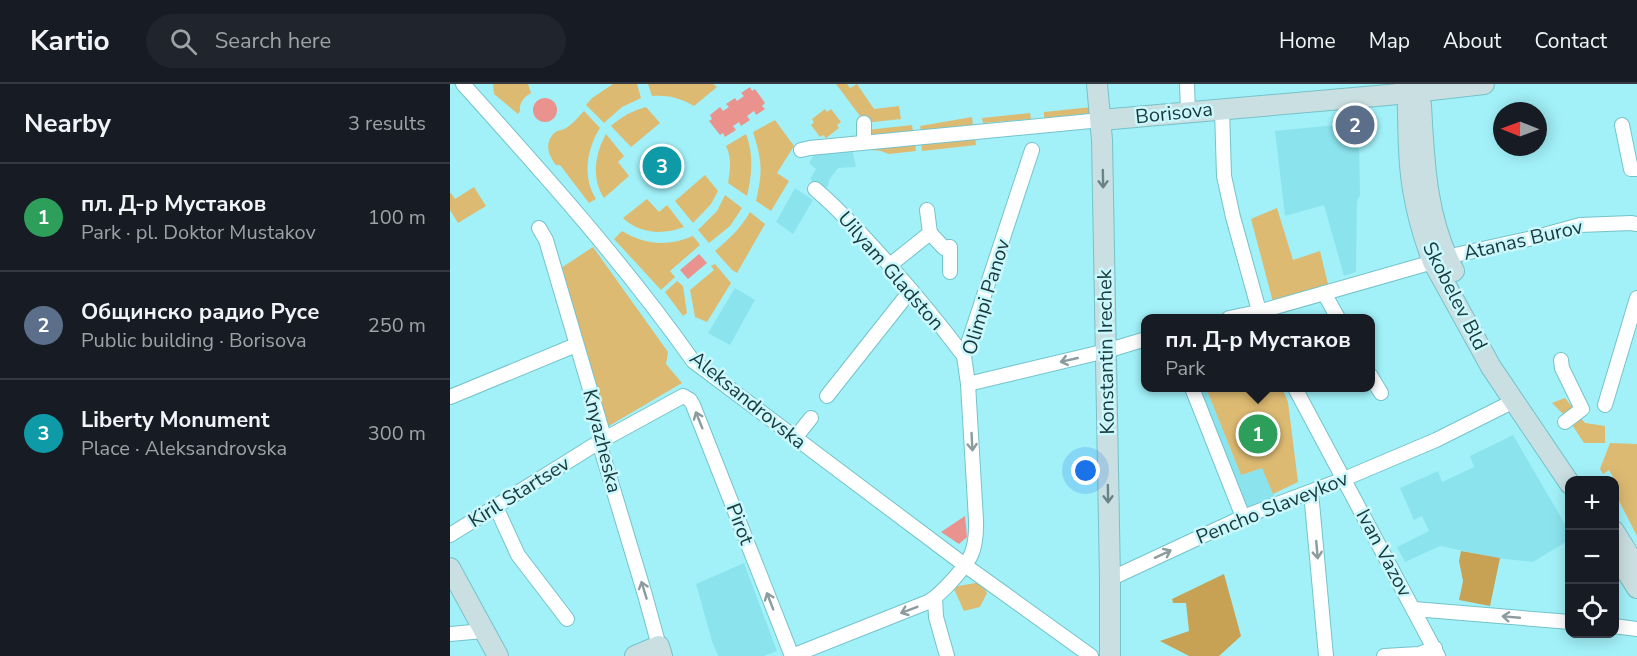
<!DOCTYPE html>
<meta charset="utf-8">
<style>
:root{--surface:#171b24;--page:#20242c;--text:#f1f3f6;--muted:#9ea1a6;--line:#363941;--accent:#c03137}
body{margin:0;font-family:"Nunito Sans",sans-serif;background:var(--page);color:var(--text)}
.controls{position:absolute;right:18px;bottom:18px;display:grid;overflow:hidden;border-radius:12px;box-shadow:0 3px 15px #0003}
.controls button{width:54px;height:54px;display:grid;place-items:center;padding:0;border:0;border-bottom:2px solid var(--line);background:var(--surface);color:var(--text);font:30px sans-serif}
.compass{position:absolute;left:1043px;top:18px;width:54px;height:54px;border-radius:50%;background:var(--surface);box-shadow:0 3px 15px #0003;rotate:271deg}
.you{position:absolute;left:636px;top:387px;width:21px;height:21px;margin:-15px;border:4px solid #fff;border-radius:50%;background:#1a73e8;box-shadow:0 0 0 9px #1a73e833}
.badge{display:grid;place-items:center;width:39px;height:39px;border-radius:50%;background:var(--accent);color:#fff;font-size:20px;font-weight:700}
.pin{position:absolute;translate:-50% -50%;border:3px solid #fff;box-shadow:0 2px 6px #0006}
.popup{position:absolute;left:691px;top:230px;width:234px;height:78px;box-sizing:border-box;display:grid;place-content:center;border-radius:12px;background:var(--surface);filter:drop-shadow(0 2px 4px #0005);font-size:20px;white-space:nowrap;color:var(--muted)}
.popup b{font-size:22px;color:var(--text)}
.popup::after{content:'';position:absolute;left:50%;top:100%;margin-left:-12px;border:12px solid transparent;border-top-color:var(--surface)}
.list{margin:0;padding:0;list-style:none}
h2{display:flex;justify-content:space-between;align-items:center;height:78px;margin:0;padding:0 24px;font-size:26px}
h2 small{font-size:20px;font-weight:400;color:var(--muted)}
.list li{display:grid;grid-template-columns:39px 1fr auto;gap:18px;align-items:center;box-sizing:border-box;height:108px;padding:0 24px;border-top:2px solid var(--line)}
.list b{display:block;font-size:22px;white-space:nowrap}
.list p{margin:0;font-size:20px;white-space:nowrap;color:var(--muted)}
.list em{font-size:20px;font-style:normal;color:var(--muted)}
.icon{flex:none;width:33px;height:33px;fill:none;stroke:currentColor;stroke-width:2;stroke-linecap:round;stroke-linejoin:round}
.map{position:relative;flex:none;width:1187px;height:572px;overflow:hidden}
header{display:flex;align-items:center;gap:36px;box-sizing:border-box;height:84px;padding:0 30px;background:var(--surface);border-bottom:2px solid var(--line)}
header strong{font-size:28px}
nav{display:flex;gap:33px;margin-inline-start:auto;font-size:21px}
.search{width:420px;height:54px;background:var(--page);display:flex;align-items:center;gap:15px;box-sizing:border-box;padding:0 21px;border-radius:33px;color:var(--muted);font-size:22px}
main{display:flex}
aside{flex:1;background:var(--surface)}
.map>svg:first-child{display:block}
</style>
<header>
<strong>Kartio</strong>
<div class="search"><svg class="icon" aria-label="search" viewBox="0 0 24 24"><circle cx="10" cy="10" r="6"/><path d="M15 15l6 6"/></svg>Search here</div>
<nav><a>Home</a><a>Map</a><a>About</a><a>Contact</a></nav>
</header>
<main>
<aside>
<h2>Nearby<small>3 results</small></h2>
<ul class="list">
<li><span class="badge" style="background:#2e9e5b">1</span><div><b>пл. Д-р Мустаков</b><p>Park · pl. Doktor Mustakov</p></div><em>100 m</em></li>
<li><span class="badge" style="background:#5c6f8a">2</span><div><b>Общинско радио Русе</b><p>Public building · Borisova</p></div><em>250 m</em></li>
<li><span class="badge" style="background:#0f9aa8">3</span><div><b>Liberty Monument</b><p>Place · Aleksandrovska</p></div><em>300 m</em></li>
</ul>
</aside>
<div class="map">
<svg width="1187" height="572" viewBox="0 0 1187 572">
<rect width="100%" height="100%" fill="#a2f1f9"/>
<g fill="#8be4ed">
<polygon points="886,41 889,57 909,56 910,111 907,118 906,188 894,192 874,121 835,132 825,47"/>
<polygon points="402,65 406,83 388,84 379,96 378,102 374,105 360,95 366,85 359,79 364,71 370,67"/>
<polygon points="345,104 363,116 343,150 326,138"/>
<polygon points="285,204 305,216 280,261 258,249"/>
<polygon points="742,304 756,304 791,391 812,383 825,414 792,429"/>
<polygon points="1063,351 1119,447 1119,456 1083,478 1047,474 990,462 955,478 947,463 979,447 972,432 964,436 950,404 988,387 992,398 1024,383 1020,372"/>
<polygon points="294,479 327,567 314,572 268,572 262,557 246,500"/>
</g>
<g fill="#ddba72">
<path d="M43,0h35l3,9c-7,4 -12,10 -11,18l-2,3 -24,-20z"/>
<polygon points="163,0 187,0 191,14 172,23 154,39 136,21 142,14"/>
<path d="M198,0h65l4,3 -23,19c-13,-8 -27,-11 -42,-10z"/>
<polygon points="386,0 397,0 400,4 407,0 424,25 449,22 451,35 414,39 413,36"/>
<path d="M196,23l14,16 -29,24 -20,-21c11,-10 21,-15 35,-19z"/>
<polygon points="642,23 642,29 594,34 594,28"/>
<polygon points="375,25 377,28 381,25 391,38 387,41 389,44 376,54 373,51 370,53 361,41 364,38 362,35"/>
<path d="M134,27l16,17c-13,20 -18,49 -4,71l-7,4 -29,-38h-4c-9,-11 -12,-25 1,-34 3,-1 6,-1 9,-3 7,-4 13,-12 18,-17z"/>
<polygon points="580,29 581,35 533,39 532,34"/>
<polygon points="522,33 523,42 471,47 470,42"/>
<path d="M325,36l19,26 -17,27 12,8 -18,30 -15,-10c7,-31 6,-40 -3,-69z"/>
<polygon points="462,41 463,48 418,52 417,46"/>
<path d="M156,50l18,22 -6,6 11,14 -25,22c-13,-20 -9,-44 2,-64z"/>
<path d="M296,50c8,21 6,41 1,62l-19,-13c2,-13 4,-25 -2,-37z"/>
<polygon points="525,53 526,61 472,67 471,59"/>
<polygon points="465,59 466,67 439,70 431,67 421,66 420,64"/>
<polygon points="213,64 230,84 211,100 195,80"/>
<polygon points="255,91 268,107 261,120 243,139 225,117"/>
<polygon points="24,103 36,122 8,139 0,126 0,110 1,109 5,115"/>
<polygon points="275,111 292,124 280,142 259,159 248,146 267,127"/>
<path d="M197,115l12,13 8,-7 17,22c-21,8 -44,7 -61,-9z"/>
<polygon points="827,124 843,176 870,167 879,204 823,218 801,135"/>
<path d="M300,128l15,12 -28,49 -5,-3 -17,-19c13,-11 26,-23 35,-39z"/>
<path d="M172,147c23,14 46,16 71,5l7,9 -30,26 5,6 -14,13 -47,-51z"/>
<polygon points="143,163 218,268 216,280 232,299 152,346 105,188"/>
<polygon points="265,180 281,199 257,238 245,233 240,206 264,186 261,182"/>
<polygon points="227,197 233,202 237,229 233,232 215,208"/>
<polygon points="756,304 832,304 838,318 848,398 823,410 812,384 791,391"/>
<polygon points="1115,314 1135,339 1155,342 1155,359 1134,359 1119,336 1102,319"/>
<polygon points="1160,359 1187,360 1187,452 1165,409 1165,401 1167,400 1159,386 1153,390 1150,385"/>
<polygon points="531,498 537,509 530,523 514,527 503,503"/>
</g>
<g fill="#c7a154">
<polygon points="1011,467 1050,474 1040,522 1009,516 1013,497 1009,477"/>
<polygon points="774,490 791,552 769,572 739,572 710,557 739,547 736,519 723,519 722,515"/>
</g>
<g fill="#ea938e">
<polygon points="300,3 302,7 305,5 315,19 312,22 315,25 306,31 304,27 297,32 300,36 291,42 289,38 283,42 286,46 275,53 273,49 270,51 259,37 262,35 260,31 270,23 273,27 279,23 276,20 285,14 287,17 294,12 291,9"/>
<circle cx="95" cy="26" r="12"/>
<polygon points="249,170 257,179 238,195 230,186"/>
<polygon points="515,432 517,453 509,460 491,448"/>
</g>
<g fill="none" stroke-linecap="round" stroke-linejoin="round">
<defs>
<g id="street">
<path d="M13,0c80,89 161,179 230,277l273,205 125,90"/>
<polyline points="737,0 738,28"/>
<polyline points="772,25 774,92 783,133 811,234"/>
<polyline points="414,39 414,58"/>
<polyline points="1172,41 1181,85 1187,85"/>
<polyline points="351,66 360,64 651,36"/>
<path d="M365,105c18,15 34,32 50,49 35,38 68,77 99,118"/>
<polyline points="89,144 96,156 152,346 149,358 195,511 209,562"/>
<polyline points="480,149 494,164 500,163 500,188"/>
<polyline points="996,173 1083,154 1130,141 1181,139 1187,140"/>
<polyline points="440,181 480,149 477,126"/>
<polyline points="874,209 888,234"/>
<polyline points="779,234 808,228 983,178"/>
<polyline points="1111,276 1112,284 1132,325 1115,338"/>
<polyline points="920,291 931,309"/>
<polyline points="518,300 656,267 696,255"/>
<polyline points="742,304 793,433"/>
<polyline points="845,304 988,572"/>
<polyline points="377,312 461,206"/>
<polyline points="0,313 126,261"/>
<polyline points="1155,321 1187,214"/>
<polyline points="345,354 361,334"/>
<polyline points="861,408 876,572"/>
<polyline points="46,423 68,471 117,535"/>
<polyline points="0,451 149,358 233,312 240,316 243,321 342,572"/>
<polyline points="660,495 793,433 894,395 986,356 1064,317"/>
<polyline points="485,514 486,533 497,572"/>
<polyline points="964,525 1120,538"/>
<polyline points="1164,542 1187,545"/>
<polyline points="0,550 33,547"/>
<path d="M342,572l136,-54c9,-5 15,-12 22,-19 21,-23 27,-32 26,-63l-8,-136 -4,-28 68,-206"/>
<polyline points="934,572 969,570 985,564"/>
</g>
<g id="secondary">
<polyline points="647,0 652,56 660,495 660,572"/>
<path d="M957,0c2,37 0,75 7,111 4,23 11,46 19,67l58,105 79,117"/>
<path d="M971,21c3,56 5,115 33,166"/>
<polyline points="651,36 938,11 1034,0"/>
<polyline points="1164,447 1187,484"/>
<polyline points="1168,474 1187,504"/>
<polyline points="0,484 48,572"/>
<polyline points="185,572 209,562 212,572"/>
</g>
</defs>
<use href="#street" stroke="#75c3ca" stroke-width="16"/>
<use href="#secondary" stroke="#75c3ca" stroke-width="22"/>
<use href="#street" stroke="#fff" stroke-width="14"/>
<use href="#secondary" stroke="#cadfe1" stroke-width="20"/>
</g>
<defs><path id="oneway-shaft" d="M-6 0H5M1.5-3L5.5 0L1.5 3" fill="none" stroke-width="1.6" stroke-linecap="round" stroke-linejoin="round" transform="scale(1.5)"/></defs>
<g stroke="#698487">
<use href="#oneway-shaft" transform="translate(653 95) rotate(89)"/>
<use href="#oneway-shaft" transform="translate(658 410) rotate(89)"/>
</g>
<g stroke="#8c9c9e">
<use href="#oneway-shaft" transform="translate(619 276) rotate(167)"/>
<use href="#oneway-shaft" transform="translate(249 336) rotate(-112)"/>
<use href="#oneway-shaft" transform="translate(522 358) rotate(87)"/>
<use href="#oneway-shaft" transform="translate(867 466) rotate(85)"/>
<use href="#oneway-shaft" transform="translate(713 470) rotate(-25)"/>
<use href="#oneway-shaft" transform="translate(194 506) rotate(-107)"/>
<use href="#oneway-shaft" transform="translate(320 517) rotate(-111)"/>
<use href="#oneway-shaft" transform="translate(459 526) rotate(159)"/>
<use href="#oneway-shaft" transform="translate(1061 533) rotate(-175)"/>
</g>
<g text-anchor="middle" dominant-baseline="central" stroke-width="5" stroke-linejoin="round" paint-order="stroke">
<g font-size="20" fill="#193a3d" stroke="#cbf8fd">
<text transform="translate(724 29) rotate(-6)">Borisova</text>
<text transform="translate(1073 156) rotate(-13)">Atanas Burov</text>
<text transform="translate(441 187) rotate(49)">Uilyam Gladston</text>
<text transform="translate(1005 212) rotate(63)">Skobelev Bld</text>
<text transform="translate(536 213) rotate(-73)">Olimpi Panov</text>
<text transform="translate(656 268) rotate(-91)">Konstantin Irechek</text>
<text transform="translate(298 316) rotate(39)">Aleksandrovska</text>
<text transform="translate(152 357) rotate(76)">Knyazheska</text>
<text transform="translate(69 408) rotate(-32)">Kiril Startsev</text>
<text transform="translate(822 424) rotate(-22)">Pencho Slaveykov</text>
<text transform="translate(290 440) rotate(69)">Pirot</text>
<text transform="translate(934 469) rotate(62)">Ivan Vazov</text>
</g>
</g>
</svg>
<div class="controls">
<button>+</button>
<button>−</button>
<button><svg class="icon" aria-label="locate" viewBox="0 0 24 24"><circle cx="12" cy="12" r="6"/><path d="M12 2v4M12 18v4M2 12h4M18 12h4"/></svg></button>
</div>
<svg class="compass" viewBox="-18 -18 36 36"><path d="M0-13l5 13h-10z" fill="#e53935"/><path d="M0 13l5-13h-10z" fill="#9ea1a6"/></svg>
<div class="you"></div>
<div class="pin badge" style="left:808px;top:350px;background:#2e9e5b">1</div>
<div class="popup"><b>пл. Д-р Мустаков</b>Park</div>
<div class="pin badge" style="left:905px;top:41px;background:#5c6f8a">2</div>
<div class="pin badge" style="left:212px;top:82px;background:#0f9aa8">3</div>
</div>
</main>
